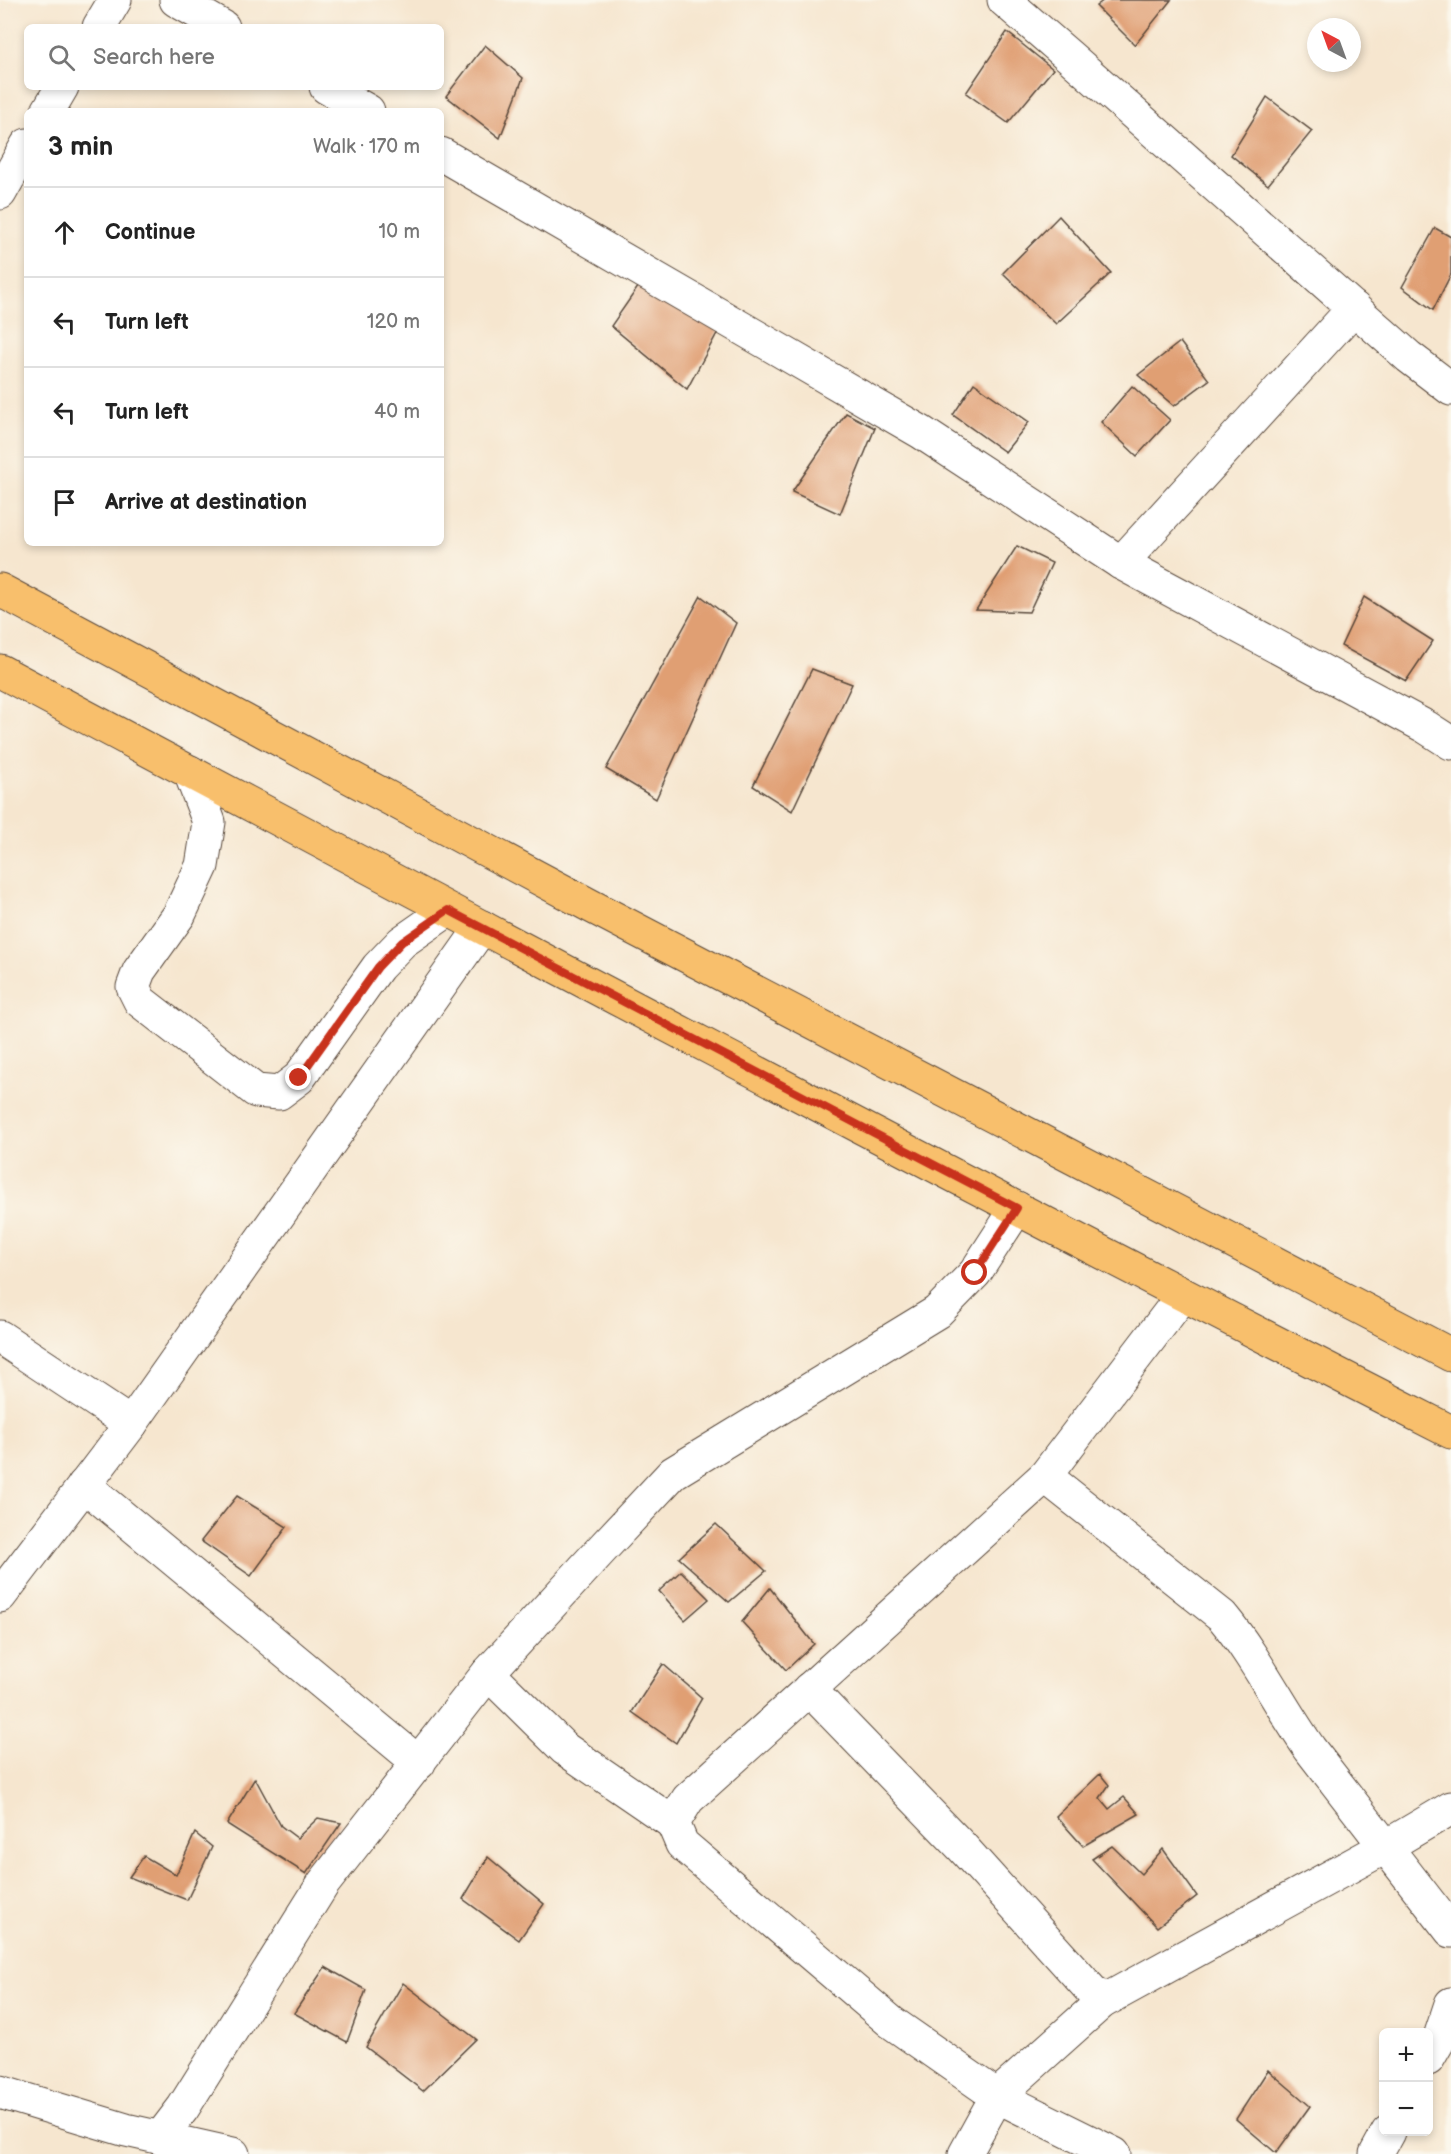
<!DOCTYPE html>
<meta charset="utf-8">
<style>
:root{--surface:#fff;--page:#f2f2f2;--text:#222;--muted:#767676;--line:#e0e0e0}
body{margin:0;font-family:"Balsamiq Sans",sans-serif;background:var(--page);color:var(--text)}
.controls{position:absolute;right:18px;bottom:18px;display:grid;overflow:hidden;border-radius:9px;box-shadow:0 3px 9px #0003}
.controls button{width:54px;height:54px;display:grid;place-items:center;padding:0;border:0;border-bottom:2px solid var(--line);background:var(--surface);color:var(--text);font:30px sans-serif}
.compass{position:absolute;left:1307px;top:18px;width:54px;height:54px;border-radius:50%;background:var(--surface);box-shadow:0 3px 9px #0003;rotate:319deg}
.stop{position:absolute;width:18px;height:18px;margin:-14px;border:4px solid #c8321e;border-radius:50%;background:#fff}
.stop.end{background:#c8321e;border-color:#fff;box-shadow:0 2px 6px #0008}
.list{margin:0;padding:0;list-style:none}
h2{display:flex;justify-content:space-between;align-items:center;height:78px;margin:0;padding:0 24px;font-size:26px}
h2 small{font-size:20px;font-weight:400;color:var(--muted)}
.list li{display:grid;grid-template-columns:39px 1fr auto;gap:18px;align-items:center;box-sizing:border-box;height:90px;padding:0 24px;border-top:2px solid var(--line)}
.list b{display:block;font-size:22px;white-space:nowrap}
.list em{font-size:20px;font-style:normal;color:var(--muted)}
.icon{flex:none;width:33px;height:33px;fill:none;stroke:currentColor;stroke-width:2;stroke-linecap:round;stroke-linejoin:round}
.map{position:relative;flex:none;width:1451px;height:2154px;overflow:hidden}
.search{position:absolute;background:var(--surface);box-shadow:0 3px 9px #0003;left:24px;top:24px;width:420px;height:66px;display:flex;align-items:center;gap:15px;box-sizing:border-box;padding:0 21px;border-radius:9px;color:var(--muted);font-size:22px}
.panel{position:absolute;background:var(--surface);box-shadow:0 3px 9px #0003;left:24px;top:108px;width:420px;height:438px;border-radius:9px}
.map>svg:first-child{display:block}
</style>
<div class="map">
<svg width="1451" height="2154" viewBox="0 0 1451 2154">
<rect width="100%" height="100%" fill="#fbf7ec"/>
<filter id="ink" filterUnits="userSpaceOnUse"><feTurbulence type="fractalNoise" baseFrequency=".0167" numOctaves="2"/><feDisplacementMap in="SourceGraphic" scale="12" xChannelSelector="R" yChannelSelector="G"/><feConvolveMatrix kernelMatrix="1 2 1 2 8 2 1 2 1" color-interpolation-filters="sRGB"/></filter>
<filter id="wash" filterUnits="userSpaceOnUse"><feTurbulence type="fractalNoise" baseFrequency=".008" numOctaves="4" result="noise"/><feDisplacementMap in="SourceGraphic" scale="24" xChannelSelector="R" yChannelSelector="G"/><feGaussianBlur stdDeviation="1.35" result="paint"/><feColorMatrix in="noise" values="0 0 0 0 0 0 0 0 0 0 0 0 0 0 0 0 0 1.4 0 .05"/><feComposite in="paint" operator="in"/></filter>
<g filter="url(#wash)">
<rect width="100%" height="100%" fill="#f6e6cf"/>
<g id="blocks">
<g fill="#e09f73">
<polygon points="1104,0 1171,0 1135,45 1096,6"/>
<polygon points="1007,32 1053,69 1008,123 966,93"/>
<polygon points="485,45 523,78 500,138 446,96"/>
<polygon points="1267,97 1312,131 1268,185 1231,155"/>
<polygon points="1059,216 1111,273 1056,324 1003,273"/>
<polygon points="1435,228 1451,237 1451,274 1433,310 1402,287"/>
<polygon points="645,277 722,324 687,389 611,326"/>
<polygon points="1180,342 1209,380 1174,406 1138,375"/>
<polygon points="974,383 1029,422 1005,452 953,415"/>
<polygon points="1132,386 1170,420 1137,456 1101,422"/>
<polygon points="846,413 875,428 840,514 792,492"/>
<polygon points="1017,546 1052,563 1029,612 976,610"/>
<polygon points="701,596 736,623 656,799 606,769"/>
<polygon points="1364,597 1433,641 1406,681 1341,646"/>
<polygon points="812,669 852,684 792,811 753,786"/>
<polygon points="237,1496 287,1527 251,1576 201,1541"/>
<polygon points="716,1524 766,1571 729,1602 679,1558"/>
<polygon points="681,1571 709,1599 685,1620 659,1591"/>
<polygon points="770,1588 814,1644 786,1670 742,1622"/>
<polygon points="663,1664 702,1698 676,1743 632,1712"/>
<polygon points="1100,1774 1109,1785 1100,1798 1109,1809 1124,1797 1139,1814 1083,1846 1056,1816"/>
<polygon points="255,1778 281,1826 297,1838 318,1818 341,1823 306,1874 227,1824"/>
<polygon points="195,1833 212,1847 187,1900 129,1877 144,1856 176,1875"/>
<polygon points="1112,1846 1141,1874 1163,1849 1197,1896 1157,1927 1092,1859"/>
<polygon points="488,1857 544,1904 519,1940 463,1899"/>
<polygon points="325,1967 366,1990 347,2042 294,2013"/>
<polygon points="403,1983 476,2039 423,2091 366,2047"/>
<polygon points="1268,2070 1310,2106 1276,2153 1236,2119"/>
</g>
</g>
</g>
<g filter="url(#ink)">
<use href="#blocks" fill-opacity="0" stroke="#574639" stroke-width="1.5"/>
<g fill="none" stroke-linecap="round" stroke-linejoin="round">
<defs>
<g id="minor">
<polyline points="176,0 223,27"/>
<polyline points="1004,0 1070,57 1409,357 1451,389"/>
<polyline points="99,27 115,0"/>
<polyline points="326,87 368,111"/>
<polyline points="48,111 62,87"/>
<polyline points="441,154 921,432 1121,563 1426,727 1451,743"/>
<polyline points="0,193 27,145"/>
<polyline points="1121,563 1354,308"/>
<polyline points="190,772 209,822 202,866 179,915 139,971 133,987 140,1001 256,1091 279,1093 299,1078 378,967 402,942 448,910"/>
<polyline points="0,1337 131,1424"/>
<path d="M1045,1476l177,140c34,41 57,89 88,133l141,182"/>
<polyline points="84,1485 419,1763"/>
<polyline points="0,1596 131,1424 482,927"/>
<polyline points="488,1673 565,1749 673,1823"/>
<polyline points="809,1689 962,1847 1102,2002"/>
<polyline points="1428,2059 1439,2040 1451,2004"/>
<polyline points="0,2092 126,2130 233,2154"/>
<polyline points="160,2138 183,2108 323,1884 488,1673 601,1550 673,1473 937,1312 975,1273 1017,1208"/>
<polyline points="965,2154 997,2096 1102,2002 1385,1847 1451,1808"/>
<polyline points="1114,2154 997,2096 891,2022 682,1844 673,1823 688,1799 1045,1476 1183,1295"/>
<polyline points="1376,2154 1388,2132"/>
</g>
<g id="major">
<polyline points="0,590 589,905 1451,1355"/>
<path d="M0,671c482,257 964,513 1451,761"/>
</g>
</defs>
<use href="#minor" stroke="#574639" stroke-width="35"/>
<use href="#major" stroke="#574639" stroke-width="35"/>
<use href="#minor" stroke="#fff" stroke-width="33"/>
<use href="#major" stroke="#f8bf6c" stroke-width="33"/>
</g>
</g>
<g fill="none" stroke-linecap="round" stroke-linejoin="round" filter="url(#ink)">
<polyline stroke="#c8321e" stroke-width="8" points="299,1078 378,967 402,942 448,910 1017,1208 975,1273"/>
</g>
</svg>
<div class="controls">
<button>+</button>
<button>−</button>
</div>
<svg class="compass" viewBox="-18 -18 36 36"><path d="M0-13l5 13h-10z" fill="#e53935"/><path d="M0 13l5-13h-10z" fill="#767676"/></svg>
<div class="stop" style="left:975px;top:1273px"></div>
<div class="stop end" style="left:299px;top:1078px"></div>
<div class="search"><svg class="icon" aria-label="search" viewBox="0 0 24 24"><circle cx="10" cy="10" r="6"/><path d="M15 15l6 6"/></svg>Search here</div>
<section class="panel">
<h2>3 min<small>Walk · 170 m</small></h2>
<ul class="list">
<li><svg class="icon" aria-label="ahead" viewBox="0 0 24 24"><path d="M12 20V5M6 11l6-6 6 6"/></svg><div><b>Continue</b></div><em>10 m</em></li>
<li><svg class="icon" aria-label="left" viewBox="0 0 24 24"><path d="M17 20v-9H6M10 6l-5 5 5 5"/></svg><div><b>Turn left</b></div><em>120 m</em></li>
<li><svg class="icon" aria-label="left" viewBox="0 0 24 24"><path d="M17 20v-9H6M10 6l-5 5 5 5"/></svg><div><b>Turn left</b></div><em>40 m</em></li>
<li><svg class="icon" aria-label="arrive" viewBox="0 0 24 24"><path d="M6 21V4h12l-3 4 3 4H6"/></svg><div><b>Arrive at destination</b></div></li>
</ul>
</section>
</div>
